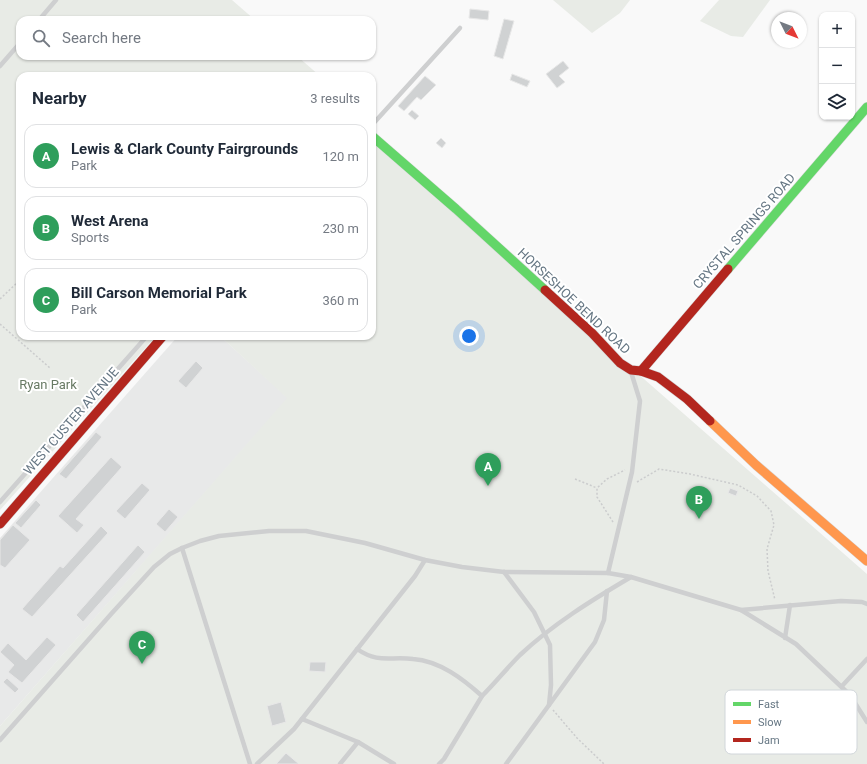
<!DOCTYPE html>
<meta charset="utf-8">
<style>
:root{--surface:#fff;--page:#f6f6f7;--text:#1f2937;--muted:#747a83;--line:#e0e1e3;--accent:#111827}
body{margin:0;font-family:Roboto,sans-serif;background:var(--page);color:var(--text)}
.controls{position:absolute;right:12px;top:12px;display:grid;overflow:hidden;border-radius:8px;box-shadow:0 1px 3px #0004}
.controls button{width:36px;height:36px;display:grid;place-items:center;padding:0;border:0;border-bottom:1px solid var(--line);background:var(--surface);color:var(--text);font:20px sans-serif}
.compass{position:absolute;left:771px;top:12px;width:36px;height:36px;border-radius:50%;background:var(--surface);box-shadow:0 1px 3px #0004;rotate:132deg}
.you{position:absolute;left:469px;top:336px;width:14px;height:14px;margin:-10px;border:3px solid #fff;border-radius:50%;background:#1a73e8;box-shadow:0 0 0 6px #1a73e833}
.badge{display:grid;place-items:center;width:26px;height:26px;border-radius:50%;background:var(--accent);color:#fff;font-size:13px;font-weight:700}
.pin{position:absolute;translate:-50% -33px;filter:drop-shadow(0 1px 2px #0008)}
.pin::after{content:'';position:absolute;top:21px;width:14px;height:12px;background:inherit;clip-path:polygon(0 0,100% 0,50% 100%)}
.list{margin:0;padding:0;list-style:none}
h2{display:flex;justify-content:space-between;align-items:center;height:52px;margin:0;padding:0 16px;font-size:17px}
h2 small{font-size:13px;font-weight:400;color:var(--muted)}
.list li{display:grid;grid-template-columns:26px 1fr auto;gap:12px;align-items:center;box-sizing:border-box;height:64px;margin:0 8px 8px;padding:0 8px;border:1px solid var(--line);border-radius:12px}
.list b{display:block;font-size:15px;white-space:nowrap}
.list p{margin:0;font-size:13px;white-space:nowrap;color:var(--muted)}
.list em{font-size:13px;font-style:normal;color:var(--muted)}
.icon{flex:none;width:22px;height:22px;fill:none;stroke:currentColor;stroke-width:2;stroke-linecap:round;stroke-linejoin:round}
.map{position:relative;flex:none;width:867px;height:764px;overflow:hidden}
.search{position:absolute;background:var(--surface);box-shadow:0 1px 3px #0004;left:16px;top:16px;width:360px;height:44px;display:flex;align-items:center;gap:10px;box-sizing:border-box;padding:0 14px;border-radius:12px;color:var(--muted);font-size:15px}
.panel{position:absolute;background:var(--surface);box-shadow:0 1px 3px #0004;left:16px;top:72px;width:360px;height:268px;border-radius:12px}
.map>svg:first-child{display:block}
</style>
<div class="map">
<svg width="867" height="764" viewBox="0 0 867 764">
<rect width="100%" height="100%" fill="#f9f9f9"/>
<polygon fill="#e8e9e9" points="178,336 220,336 288,398 0,726 0,538"/>
<g fill="#e8ebe6">
<polygon points="0,0 232,0 255,20 20,20 20,56 297,56 320,76 20,76 20,336 156,336 0,510"/>
<polygon points="553,0 630,0 620,13 592,33"/>
<polygon points="719,0 770,0 743,37 731,36 700,21"/>
<polygon points="372,144 379,147 867,574 867,764 0,764 0,726 287,398 220,336 372,336"/>
</g>
<g fill="#d0d2d3" stroke="#e8e8e8">
<polygon points="470,9 489,11 488,20 469,18"/>
<polygon points="504,19 514,21 503,59 494,56"/>
<polygon points="563,61 569,68 559,76 565,82 557,88 546,74"/>
<polygon points="512,74 530,81 527,87 510,80"/>
<polygon points="425,76 436,85 421,100 417,97 404,111 398,106"/>
<polygon points="412,110 419,116 415,120 408,114"/>
<polygon points="441,138 446,143 442,148 436,143"/>
<polygon points="196,361 203,368 186,388 178,381"/>
<polygon points="96,432 102,437 66,479 59,474"/>
<polygon points="111,457 122,467 76,519 84,525 77,533 58,516"/>
<polygon points="142,483 150,490 125,519 116,511"/>
<polygon points="730,488 738,491 736,496 728,493"/>
<polygon points="36,500 41,505 21,528 15,523"/>
<polygon points="169,509 178,517 165,532 156,524"/>
<polygon points="13,525 30,540 5,568 0,565 0,540"/>
<polygon points="101,526 108,533 32,617 22,609 60,566 63,568"/>
<polygon points="138,545 145,552 83,622 76,615"/>
<polygon points="47,637 56,645 22,683 8,672 14,665 0,652 8,643 26,660"/>
<polygon points="310,662 326,662 325,672 309,671"/>
<polygon points="7,678 19,689 15,693 3,682"/>
<polygon points="281,702 286,722 272,726 267,706"/>
<polygon points="286,753 299,764 276,764"/>
</g>
<g fill="none" stroke-linecap="round" stroke-linejoin="round">
<defs>
<g id="fast">
<polyline points="372,136 456,209 545,290"/>
<polyline points="728,269 867,107"/>
</g>
<polyline id="slow" points="710,421 756,465 867,561"/>
<g id="jam">
<polyline points="545,290 592,333 620,363 631,370 641,371 658,377 687,399 710,421"/>
<polyline points="641,371 728,269"/>
<polyline points="0,524 163,336"/>
</g>
</defs>
<use href="#fast" stroke="#d5d6d7" stroke-width="10"/>
<use href="#slow" stroke="#d5d6d7" stroke-width="10"/>
<use href="#jam" stroke="#d5d6d7" stroke-width="10"/>
<g stroke="#cbcccd" stroke-width="1.5" stroke-dasharray="2 2" stroke-linecap="butt">
<polyline points="0,299 20,280"/>
<polyline points="0,324 50,368"/>
<polyline points="575,479 597,488"/>
<polyline points="637,482 659,469 690,474 738,485 757,496 771,511 774,525 767,549 768,571 775,600"/>
<polyline points="613,522 597,497 597,488 607,479 625,470"/>
<polyline points="553,710 577,738 604,764"/>
</g>
<g stroke="#cecfd0" stroke-width="4.5">
<polyline points="39,20 56,0"/>
<polyline points="0,66 20,43"/>
<polyline points="372,125 460,28"/>
<polyline points="0,502 147,336"/>
<polyline points="182,548 250,764"/>
<polyline points="504,572 534,612 550,645 551,685 549,705"/>
<polyline points="608,573 632,472 640,401 631,372"/>
<polyline points="741,610 796,644 850,695 867,722"/>
<polyline points="785,638 790,605"/>
<path d="M357,649c22,15 33,7 56,10 27,2 50,20 69,37 13,-13 25,-28 38,-41 33,-31 72,-55 111,-78"/>
<polyline points="842,686 867,659"/>
<polyline points="302,719 358,742 340,764"/>
<polyline points="0,740 112,613 154,567 170,554 182,548 200,541 219,536 269,531 306,531 365,543 425,560 462,567 504,572 608,573 631,577 741,610 841,601 862,602 867,604"/>
<polyline points="358,742 394,764"/>
<polyline points="257,764 294,729 415,576 425,560"/>
<polyline points="439,764 444,759 482,696"/>
<polyline points="506,764 595,642 604,620 607,591"/>
</g>
<use href="#fast" stroke="#63d668" stroke-width="9"/>
<use href="#slow" stroke="#ff974d" stroke-width="9"/>
<use href="#jam" stroke="#b3261e" stroke-width="9"/>
</g>
<g text-anchor="middle" dominant-baseline="central" stroke-width="4" stroke-linejoin="round" paint-order="stroke">
<g font-size="13" fill="#657683" stroke="#fff">
<text transform="translate(744 231) rotate(-49)">CRYSTAL SPRINGS ROAD</text>
<text transform="translate(574 301) rotate(43)">HORSESHOE BEND ROAD</text>
<text transform="translate(71 421) rotate(-49)">WEST CUSTER AVENUE</text>
</g>
<g font-size="13" fill="#687a64" stroke="#fff">
<text x="48" y="384">Ryan Park</text>
</g>
</g>
<rect x="725" y="690" width="132" height="64" rx="6" fill="#fff" stroke="#d1d6da" stroke-width="1"/>
<rect x="733" y="702" width="18" height="4" fill="#63d668"/>
<rect x="733" y="720" width="18" height="4" fill="#ff974d"/>
<rect x="733" y="738" width="18" height="4" fill="#b3261e"/>
<g font-size="11" fill="#657683">
<text x="758" y="708">Fast</text>
<text x="758" y="726">Slow</text>
<text x="758" y="744">Jam</text>
</g>
</svg>
<div class="controls">
<button>+</button>
<button>−</button>
<button><svg class="icon" aria-label="layers" viewBox="0 0 24 24"><path d="M12 4l9 5-9 5-9-5zM3 14l9 5 9-5"/></svg></button>
</div>
<svg class="compass" viewBox="-18 -18 36 36"><path d="M0-13l5 13h-10z" fill="#e53935"/><path d="M0 13l5-13h-10z" fill="#747a83"/></svg>
<div class="you"></div>
<div class="pin badge" style="left:488px;top:486px;background:#2e9e5b">A</div>
<div class="pin badge" style="left:699px;top:519px;background:#2e9e5b">B</div>
<div class="pin badge" style="left:142px;top:664px;background:#2e9e5b">C</div>
<div class="search"><svg class="icon" aria-label="search" viewBox="0 0 24 24"><circle cx="10" cy="10" r="6"/><path d="M15 15l6 6"/></svg>Search here</div>
<section class="panel">
<h2>Nearby<small>3 results</small></h2>
<ul class="list">
<li><span class="badge" style="background:#2e9e5b">A</span><div><b>Lewis &amp; Clark County Fairgrounds</b><p>Park</p></div><em>120 m</em></li>
<li><span class="badge" style="background:#2e9e5b">B</span><div><b>West Arena</b><p>Sports</p></div><em>230 m</em></li>
<li><span class="badge" style="background:#2e9e5b">C</span><div><b>Bill Carson Memorial Park</b><p>Park</p></div><em>360 m</em></li>
</ul>
</section>
</div>
